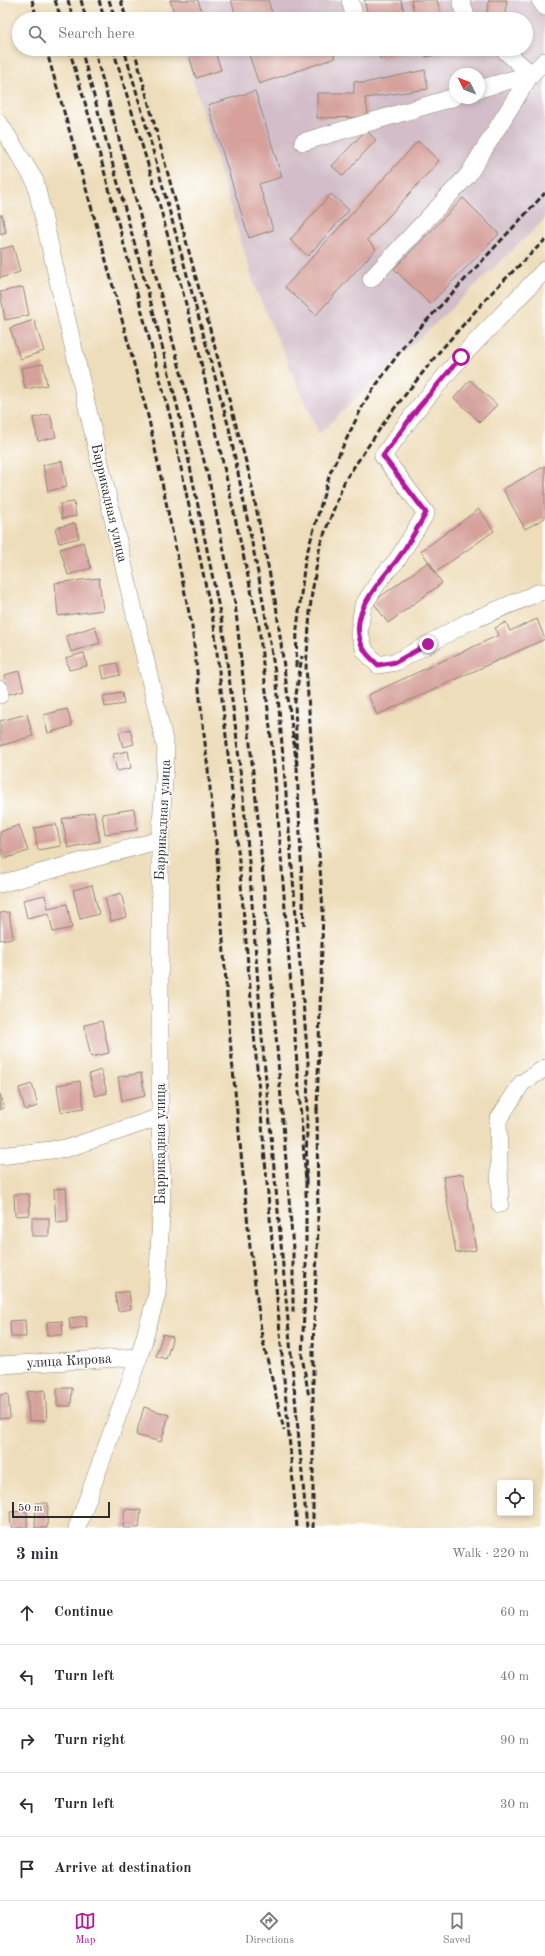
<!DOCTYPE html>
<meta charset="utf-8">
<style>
:root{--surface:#fff;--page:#f7f7f7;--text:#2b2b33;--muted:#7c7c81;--line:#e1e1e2;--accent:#b5179e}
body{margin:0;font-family:"Old Standard TT",serif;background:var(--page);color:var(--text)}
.controls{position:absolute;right:12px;bottom:12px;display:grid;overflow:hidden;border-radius:4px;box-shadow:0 2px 6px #0003}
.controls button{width:36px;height:36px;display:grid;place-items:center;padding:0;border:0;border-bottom:1px solid var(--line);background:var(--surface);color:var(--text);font:20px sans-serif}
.compass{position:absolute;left:449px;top:68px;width:36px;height:36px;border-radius:50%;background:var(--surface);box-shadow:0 2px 6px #0003;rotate:313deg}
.scale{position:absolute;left:12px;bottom:10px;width:98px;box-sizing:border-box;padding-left:4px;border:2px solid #2b2b2b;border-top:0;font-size:11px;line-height:14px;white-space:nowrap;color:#2b2b2b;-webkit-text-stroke:3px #fff;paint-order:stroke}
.stop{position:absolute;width:12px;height:12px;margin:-9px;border:3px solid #b5179e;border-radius:50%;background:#fff}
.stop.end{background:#b5179e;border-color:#fff;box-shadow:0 1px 4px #0008}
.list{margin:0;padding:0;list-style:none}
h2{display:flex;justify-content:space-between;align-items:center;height:52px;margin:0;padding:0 16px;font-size:17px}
h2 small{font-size:13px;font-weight:400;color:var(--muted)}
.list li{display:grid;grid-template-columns:26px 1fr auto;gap:12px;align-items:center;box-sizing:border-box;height:64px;padding:0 16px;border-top:1px solid var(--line)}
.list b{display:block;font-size:15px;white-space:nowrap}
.list em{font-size:13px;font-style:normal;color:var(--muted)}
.icon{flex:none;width:22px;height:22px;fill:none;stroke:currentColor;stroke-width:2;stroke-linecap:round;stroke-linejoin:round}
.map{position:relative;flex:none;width:545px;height:1528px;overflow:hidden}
.search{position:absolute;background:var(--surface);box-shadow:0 2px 6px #0003;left:12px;right:12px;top:12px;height:44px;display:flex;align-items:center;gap:10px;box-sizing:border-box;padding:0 14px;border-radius:22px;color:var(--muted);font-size:15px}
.sheet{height:372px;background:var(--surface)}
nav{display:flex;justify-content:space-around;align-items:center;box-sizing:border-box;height:56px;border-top:1px solid var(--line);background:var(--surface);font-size:11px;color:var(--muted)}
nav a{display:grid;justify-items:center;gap:2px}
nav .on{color:var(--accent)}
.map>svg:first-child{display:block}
</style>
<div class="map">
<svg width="545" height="1528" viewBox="0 0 545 1528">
<rect width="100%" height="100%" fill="#fff"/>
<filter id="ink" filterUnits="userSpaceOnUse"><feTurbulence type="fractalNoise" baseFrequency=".025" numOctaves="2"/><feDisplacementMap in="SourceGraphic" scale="8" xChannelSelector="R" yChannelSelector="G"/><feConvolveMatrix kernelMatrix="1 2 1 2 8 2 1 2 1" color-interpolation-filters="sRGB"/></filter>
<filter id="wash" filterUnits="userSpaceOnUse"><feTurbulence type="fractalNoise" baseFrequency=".012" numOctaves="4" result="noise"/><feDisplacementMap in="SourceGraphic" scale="16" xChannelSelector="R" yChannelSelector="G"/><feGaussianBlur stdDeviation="0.9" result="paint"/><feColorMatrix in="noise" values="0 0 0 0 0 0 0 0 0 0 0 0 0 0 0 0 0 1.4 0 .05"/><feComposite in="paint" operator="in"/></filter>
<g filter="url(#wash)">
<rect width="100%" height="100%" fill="#eeddba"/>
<path fill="#d2bdc8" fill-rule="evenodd" d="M169,0h376v219l-226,215 -65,-149 -70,-236h342v-30h-351zM455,74h24v24h-24z"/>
<g id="blocks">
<g fill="#d6a19b">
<polygon points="170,0 198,0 204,19 176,19"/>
<polygon points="231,0 268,0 274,19 237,19"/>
<polygon points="364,0 401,0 406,19 369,19"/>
<polygon points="411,0 437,0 442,19 416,19"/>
<polygon points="489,0 507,0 504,19 486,19"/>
<polygon points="187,49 214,49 221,70 196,78"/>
<polygon points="247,49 268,49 270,57 294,49 332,49 335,58 259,84"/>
<polygon points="377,49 415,49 380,59"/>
<polygon points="424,49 450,49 450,51 426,57"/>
<polygon points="425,70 428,89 365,98 369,117 317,118 317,93 354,93 354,81 364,83"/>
<polygon points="255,91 282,177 259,184 273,230 249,238 208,105"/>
<polygon points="366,130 376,140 343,176 332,166"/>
<polygon points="418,141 439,161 367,240 376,249 316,315 285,287"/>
<polygon points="331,194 349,210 308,256 290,240"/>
<polygon points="463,198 499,234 430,304 394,269"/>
<polygon points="0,215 2,215 6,232 0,234"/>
<polygon points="13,246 20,272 0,278 0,249"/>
<polygon points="23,287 29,315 5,320 0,292"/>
<polygon points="34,320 44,351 20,359 10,328"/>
<polygon points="43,364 47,385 25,389 21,368"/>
<polygon points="470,380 497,405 480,422 454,398"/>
<polygon points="50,414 56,437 38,441 33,418"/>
<polygon points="62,461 67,487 48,491 43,465"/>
<polygon points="545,466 545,518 525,529 503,489"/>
<polygon points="74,502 76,516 62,519 60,504"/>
<polygon points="479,509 494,531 436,572 421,551"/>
<polygon points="75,523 79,538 59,543 55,528"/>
<polygon points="83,542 91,568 68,575 60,549"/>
<polygon points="428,562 442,583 388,623 373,602"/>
<polygon points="99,578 103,610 58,616 55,583"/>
<polygon points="537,619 545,639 377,715 368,695 499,635 495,628 506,622 510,631"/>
<polygon points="95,626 100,643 71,652 66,636"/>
<polygon points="84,653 87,666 69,670 66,658"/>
<polygon points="117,663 120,675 104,679 101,666"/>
<polygon points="19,671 24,690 9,694 4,675"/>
<polygon points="122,693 124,704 105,707 103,696"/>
<polygon points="67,709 72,726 48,733 43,715"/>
<polygon points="27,714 33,736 0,746 0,721"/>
<polygon points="130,729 134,744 123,747 119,732"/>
<polygon points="128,751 131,768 117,771 113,754"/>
<polygon points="134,809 137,830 105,834 102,814"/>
<polygon points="94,812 100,841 68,848 62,819"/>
<polygon points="56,824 61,846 38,850 34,828"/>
<polygon points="19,825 28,851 4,859 0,845 0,832"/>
<polygon points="92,885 99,914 80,919 73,890"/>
<polygon points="121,893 127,917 111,921 105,898"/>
<polygon points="45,895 48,908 67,904 72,928 53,932 49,913 27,918 23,900"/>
<polygon points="9,912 13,938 0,940 0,913"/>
<polygon points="102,1021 109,1053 91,1057 84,1025"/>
<polygon points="101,1070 107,1093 95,1096 89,1074"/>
<polygon points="141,1073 145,1096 122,1101 118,1077"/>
<polygon points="80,1081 84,1108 61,1112 57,1085"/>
<polygon points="32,1084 38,1106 25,1110 19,1088"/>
<polygon points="0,1094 4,1108 0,1110"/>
<polygon points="463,1174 476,1250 456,1253 443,1177"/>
<polygon points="66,1188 68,1222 56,1223 54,1189"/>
<polygon points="14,1194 29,1194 30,1215 15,1216"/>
<rect x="32" y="1218" width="17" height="18"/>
<polygon points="129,1291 131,1309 118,1311 115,1293"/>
<polygon points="86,1316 87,1327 70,1329 69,1318"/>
<polygon points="25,1320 26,1337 11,1337 10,1321"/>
<polygon points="62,1321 63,1335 47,1335 47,1322"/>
<polygon points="163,1334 173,1337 166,1359 156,1356"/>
<polygon points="57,1388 72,1388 71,1406 57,1406"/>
<polygon points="45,1390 47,1420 29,1421 27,1392"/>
<polygon points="8,1394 10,1418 0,1419 0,1395"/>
<polygon points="144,1407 169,1415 161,1442 136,1435"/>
<polygon points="36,1503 48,1503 47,1528 35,1528"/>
<polygon points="125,1509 141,1510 139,1528 123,1528"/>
<polygon points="27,1511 27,1528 11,1528 10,1512"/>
</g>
</g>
</g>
<g filter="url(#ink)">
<use href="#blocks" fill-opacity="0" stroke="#8c8472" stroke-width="1"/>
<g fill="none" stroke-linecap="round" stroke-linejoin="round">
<defs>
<g id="minor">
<polyline points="350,0 355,19"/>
<polyline points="461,0 467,19"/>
<polyline points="540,0 545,7"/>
<polyline points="479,89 531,74 503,49"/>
<polyline points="0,124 35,181 166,749 160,840 160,1117 162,1193 157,1294 139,1357 77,1528"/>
<polyline points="303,142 455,97"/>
<polyline points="545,270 461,357 418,408 383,456 426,513 397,560 380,579 363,606 359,632 365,651 378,665 396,662 468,622 540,592 545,592"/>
<polyline points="371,279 468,175 531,74 545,61"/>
<polyline points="0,689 0,695"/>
<polyline points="0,884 160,840"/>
<polyline points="0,1156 68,1148 160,1117"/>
<polyline points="500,1204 498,1120 522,1083 545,1068"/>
<polyline points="0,1365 139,1357"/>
</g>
</defs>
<use href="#minor" stroke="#8c8472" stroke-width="18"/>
<use href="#minor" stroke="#fff" stroke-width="17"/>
<g stroke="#2b2b2b" stroke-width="3" stroke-dasharray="6 3" stroke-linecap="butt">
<polyline points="32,0 37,19"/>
<polyline points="55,0 61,19"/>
<polyline points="68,0 73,19"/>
<polyline points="81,0 86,19"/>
<polyline points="99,0 104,19"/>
<polyline points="109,0 115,19"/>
<polyline points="121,0 126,19"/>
<polyline points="46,49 97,227 149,420 192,627 216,841 230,1039 250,1247 262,1337 284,1430"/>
<polyline points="69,49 92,126 170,416 214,625 237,838 297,1528"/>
<polyline points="81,49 155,318 179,413 222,623 236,731 247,836 262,1037 307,1528"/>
<polyline points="94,49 136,200 209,480 235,603 259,828 268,935 293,1249 293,1313"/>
<polyline points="113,49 155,188 199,353 259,627 274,765 306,1182 308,1062 277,684 259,578 229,428 144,118 124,49"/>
<polyline points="134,49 249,473 276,605 297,767 295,701 302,656"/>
<polyline points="296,667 297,629 305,560 330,473 365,401 406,343 545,193"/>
<polyline points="297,767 304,925"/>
<polyline points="317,1110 323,911 306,667 311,599 320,545 345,480 390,414 439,352 496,288 545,240"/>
<polyline points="306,1182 306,1268 302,1356 309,1397"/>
<polyline points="313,1528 313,1347 318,1228 317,1105"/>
</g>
</g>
</g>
<g fill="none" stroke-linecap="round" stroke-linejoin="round" filter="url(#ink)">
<path stroke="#b5179e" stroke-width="5" d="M428,644l-32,18 -18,3c-4,-4 -10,-9 -13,-14 -21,-33 13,-67 32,-91 11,-15 20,-31 29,-47l-43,-57 35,-48 43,-51"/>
</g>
<g text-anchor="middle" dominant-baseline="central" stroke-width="3" stroke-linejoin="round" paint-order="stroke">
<g font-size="14" fill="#2b2b2b" stroke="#fff">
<text transform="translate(109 503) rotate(77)">Баррикадная улица</text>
<text transform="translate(163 820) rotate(-87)">Баррикадная улица</text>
<text transform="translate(161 1144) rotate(-90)">Баррикадная улица</text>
<text transform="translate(69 1361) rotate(-3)">улица Кирова</text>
</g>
</g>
</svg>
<div class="controls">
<button><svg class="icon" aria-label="locate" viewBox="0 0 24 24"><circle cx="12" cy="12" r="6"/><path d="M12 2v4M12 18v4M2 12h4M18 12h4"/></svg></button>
</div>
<svg class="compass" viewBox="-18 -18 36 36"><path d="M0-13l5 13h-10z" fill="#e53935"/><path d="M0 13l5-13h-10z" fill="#7c7c81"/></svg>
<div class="scale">50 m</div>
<div class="stop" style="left:461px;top:357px"></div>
<div class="stop end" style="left:428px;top:644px"></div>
<div class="search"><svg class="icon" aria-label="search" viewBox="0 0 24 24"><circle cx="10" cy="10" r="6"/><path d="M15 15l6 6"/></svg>Search here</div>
</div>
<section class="sheet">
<h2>3 min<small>Walk · 220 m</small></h2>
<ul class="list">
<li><svg class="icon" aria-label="ahead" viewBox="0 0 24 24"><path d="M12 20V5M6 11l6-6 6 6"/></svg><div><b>Continue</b></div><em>60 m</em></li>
<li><svg class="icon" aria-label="left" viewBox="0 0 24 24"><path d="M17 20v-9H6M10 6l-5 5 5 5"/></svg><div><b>Turn left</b></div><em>40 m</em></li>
<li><svg class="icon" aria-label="right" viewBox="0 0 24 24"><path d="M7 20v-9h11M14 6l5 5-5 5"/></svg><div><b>Turn right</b></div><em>90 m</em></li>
<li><svg class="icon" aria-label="left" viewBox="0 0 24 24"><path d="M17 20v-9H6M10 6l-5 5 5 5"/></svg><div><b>Turn left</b></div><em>30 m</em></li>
<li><svg class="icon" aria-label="arrive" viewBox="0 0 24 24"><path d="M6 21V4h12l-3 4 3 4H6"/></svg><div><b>Arrive at destination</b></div></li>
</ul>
</section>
<nav>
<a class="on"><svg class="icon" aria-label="map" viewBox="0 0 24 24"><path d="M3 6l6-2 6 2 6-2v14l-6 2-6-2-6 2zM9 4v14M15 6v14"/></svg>Map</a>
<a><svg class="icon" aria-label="directions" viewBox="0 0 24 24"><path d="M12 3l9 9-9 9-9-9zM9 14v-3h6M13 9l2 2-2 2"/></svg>Directions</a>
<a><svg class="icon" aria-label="saved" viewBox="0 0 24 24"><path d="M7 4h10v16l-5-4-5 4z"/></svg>Saved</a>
</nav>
